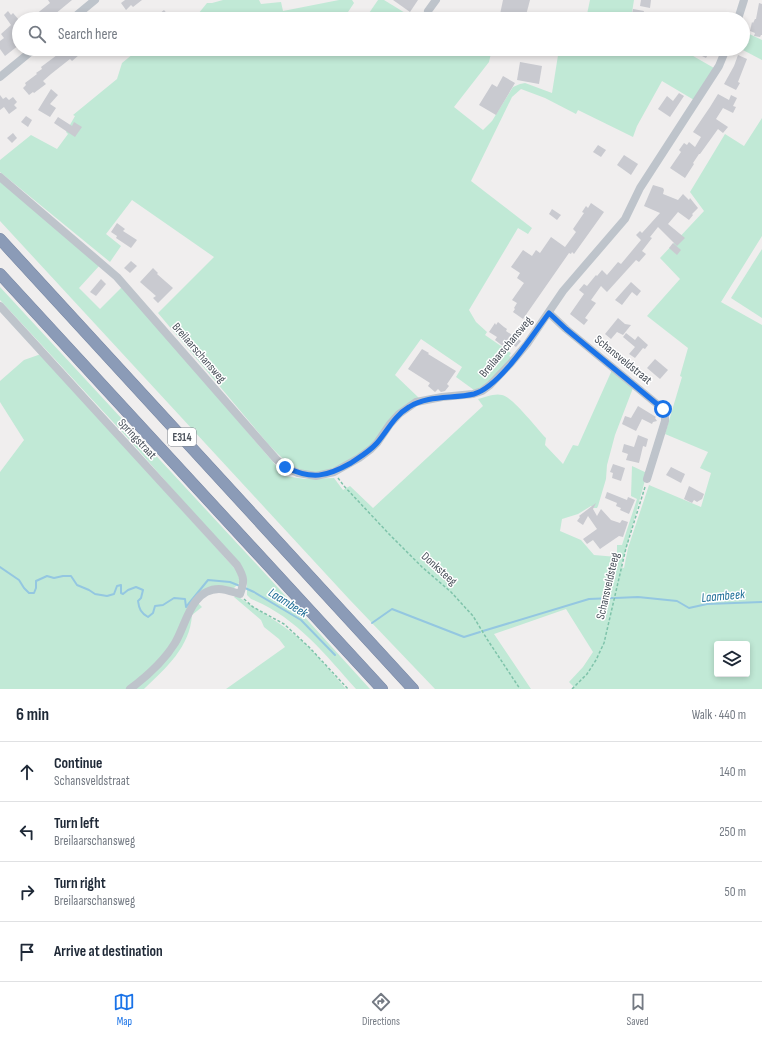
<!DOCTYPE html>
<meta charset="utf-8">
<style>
:root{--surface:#fff;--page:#f2f2f3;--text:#1f2937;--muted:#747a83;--line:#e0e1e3;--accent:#1a73e8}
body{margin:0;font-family:"Sofia Sans Condensed",sans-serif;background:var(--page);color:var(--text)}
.controls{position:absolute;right:12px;bottom:12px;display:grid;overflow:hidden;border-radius:4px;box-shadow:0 2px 6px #0003}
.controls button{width:36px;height:36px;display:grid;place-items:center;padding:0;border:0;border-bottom:1px solid var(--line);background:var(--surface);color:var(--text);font:20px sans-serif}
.stop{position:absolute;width:12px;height:12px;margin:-9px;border:3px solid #1a73e8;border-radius:50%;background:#fff}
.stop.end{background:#1a73e8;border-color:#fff;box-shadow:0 1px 4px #0008}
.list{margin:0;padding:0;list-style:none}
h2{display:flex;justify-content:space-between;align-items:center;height:52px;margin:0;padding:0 16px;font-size:17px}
h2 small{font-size:13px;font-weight:400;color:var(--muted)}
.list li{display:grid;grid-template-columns:26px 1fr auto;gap:12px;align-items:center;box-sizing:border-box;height:60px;padding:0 16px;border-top:1px solid var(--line)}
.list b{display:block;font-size:15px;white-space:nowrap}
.list p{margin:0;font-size:13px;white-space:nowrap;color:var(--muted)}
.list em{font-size:13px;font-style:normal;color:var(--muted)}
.icon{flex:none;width:22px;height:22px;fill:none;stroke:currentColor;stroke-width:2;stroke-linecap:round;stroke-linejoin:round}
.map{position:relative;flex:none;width:762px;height:689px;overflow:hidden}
.search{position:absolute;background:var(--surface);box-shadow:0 2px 6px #0003;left:12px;right:12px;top:12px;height:44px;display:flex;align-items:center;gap:10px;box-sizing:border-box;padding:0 14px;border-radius:22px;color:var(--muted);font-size:15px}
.sheet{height:292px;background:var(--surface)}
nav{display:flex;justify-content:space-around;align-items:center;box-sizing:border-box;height:56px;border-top:1px solid var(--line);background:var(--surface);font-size:11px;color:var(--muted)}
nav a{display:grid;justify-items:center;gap:2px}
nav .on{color:var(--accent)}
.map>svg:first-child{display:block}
</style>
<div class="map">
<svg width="762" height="689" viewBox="0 0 762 689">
<rect width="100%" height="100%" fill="#f0eeee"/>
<g fill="#c1e9d6" fill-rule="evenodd">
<polygon points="223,0 259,0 261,4 281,2 283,11 339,0 352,0 354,3 348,12 357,19 194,19 207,3 212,3"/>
<polygon points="378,0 384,0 415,19 365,19"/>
<polygon points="590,0 634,0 631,19 586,19"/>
<polygon points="743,31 762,40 762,60 741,49 743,49"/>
<path d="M139,49h353l-3,13 -35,45 29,23 9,-9 21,-34 7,-3 5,-1 27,10 7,-44h122l33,19 -20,32 -32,-19 -25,45 -4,11 -55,-27 -2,4 -31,-16 -24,-9 -9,8 -41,84 61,47 -4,6 -10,-6 -49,82 7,12 11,10 -2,3 26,18 -2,3 2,1c-8,11 -23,30 -37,33l-18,-13 6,-10 -41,-28 -26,36 24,23c-12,11 -24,21 -36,33 -6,6 -12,14 -19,20 -10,9 -41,24 -55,22 -17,-3 -28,-16 -40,-28l-111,-132 56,-56 -82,-57 -26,34 15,12 -11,16 -110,-90v-12l31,-25 26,14 11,-15 -2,-2 9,-16 -2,-1 44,-36 5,-16z"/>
<path d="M762,118v118l-41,66 41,23v364h-190l2,-2 -5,-5 14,-15 10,-15 -27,-43 -72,25 37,55h-96l-86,-90 -349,-378v-41l100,85 -21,23 21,21 23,-23 162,190 20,3 29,-1 9,12 7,-4 23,22 110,-102 -5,-7c7,-2 17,-6 24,-4 11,2 35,34 44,43l-1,7 18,19 10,-19 5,1 34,-76 21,18 -18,47 -8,30 -1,14 -8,27 -1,2h-3l-3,-2 -13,8 -16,5 -2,12 21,9 13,15 23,2v-12h5l15,-46 -6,-3 1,-30 15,7 -26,94 3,1 4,-20 21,-63 52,22 10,-34 -11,-5 8,-16 -43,-18 17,-57 -2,-1 8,-28 -41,-32 33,-37 -20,-21 44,-47 -14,-19 35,-58 19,12zM717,644h30v30h-30z"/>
<polygon points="762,249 762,318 731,298"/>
<path d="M0,287l271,293 99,109h-14c-30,-34 -61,-73 -105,-90l-4,-4v-11l-57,-75 -65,-74 -125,-135z"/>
<path d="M41,354l196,217 3,11 -6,6h-8l-31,12 7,7 -10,8c-2,32 -26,53 -48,74h-144v-217l24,-32 -24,-38v-21l24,-21z"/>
<path d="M236,595c19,14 40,25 59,40 19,15 35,36 51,54h-120l59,-42 -6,-8 -15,-12 -3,-7 -27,-23z"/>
</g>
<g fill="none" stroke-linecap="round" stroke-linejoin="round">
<g stroke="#94c7e1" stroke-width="2">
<path d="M0,567l19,13 5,8 5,5h5l2,-5v-7l11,-5 7,2 9,-2h8l6,9 12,5 6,4 12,2 7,-2 3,-8 4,-1v8l2,1 5,-4 8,-3 7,3 -2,8 -3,3c1,8 3,12 10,16l5,-4 2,-7 8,-1 11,-7 11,1 1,8 22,-27 22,2 10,4"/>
<polyline points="245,588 254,592 301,620 335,655"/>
<polyline points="615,598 638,597 677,601 689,608 707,604 762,602"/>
<polyline points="372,623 392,609 464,637 480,632"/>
<polyline points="483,631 589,599 613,598"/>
</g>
</g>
<g fill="#c9cad0">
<polygon points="48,0 72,0 49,19 30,19 50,3"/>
<polygon points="125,0 142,0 133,7 131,5 126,10 121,3"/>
<polygon points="393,0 418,0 410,12"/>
<polygon points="503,0 530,0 525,19 499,19"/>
<polygon points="641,0 651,0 650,8 640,6"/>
<polygon points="759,3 762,4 762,35 761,35 760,37 754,36 755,33 750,31 752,22 753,23 755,19 756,19"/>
<polygon points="633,9 644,11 642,19 631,19"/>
<polygon points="164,10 169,16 166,19 153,19"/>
<polygon points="8,11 11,15 13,13 19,20 19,45 5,56 0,49 0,41 4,38 1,34 11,25 4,15"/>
<polygon points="65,49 86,49 72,61 70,59 51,74 43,81 46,84 34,93 33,92 29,95 23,88 26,85 25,83 37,74 36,73 42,69 41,67"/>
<polygon points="697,49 711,49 706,58 696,53"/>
<polygon points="738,55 747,59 738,82 740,83 736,90 724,84 734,66"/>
<polygon points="520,62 542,66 539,84 517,80"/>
<polygon points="503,76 515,83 496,115 479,105 492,84 497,87"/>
<polygon points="51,89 58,95 50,104 56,108 50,117 38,110"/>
<polygon points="679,93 684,96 670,117 658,109 667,96 673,101"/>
<polygon points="718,94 729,100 731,95 737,98 733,106 736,107 733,113 723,108 716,119 728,127 723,133 718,129 700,154 699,154 693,163 694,164 685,178 670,168 681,152 679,150 684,143 687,145 689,142 695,147 701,137 693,132 710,107"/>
<polygon points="0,95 3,99 6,97 9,100 13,97 17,102 14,105 17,108 9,114 4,107 0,110"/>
<polygon points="26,116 32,120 28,127 21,122"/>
<polygon points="58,117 72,126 74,122 82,127 75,137 54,123"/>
<polygon points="13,133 17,138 12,143 7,138"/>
<polygon points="598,145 606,150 601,157 593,152"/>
<polygon points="624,155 638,164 631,175 617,165"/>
<polygon points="653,185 663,188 664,190 663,194 678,200 683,194 689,200 690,198 698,208 692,214 693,215 689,220 678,212 668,224 685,238 677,246 658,227 650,237 652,238 642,251 646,254 639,262 636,260 607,292 601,286 591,300 596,303 585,318 588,320 584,325 570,314 584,294 579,290 584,284 587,286 596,275 597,276 602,270 607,275 618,262 621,264 641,240 636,235 640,231 642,233 660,213 644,206"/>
<polygon points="591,203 604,212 574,254 572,252 571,254 569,253 523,319 513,312 515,309 514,308 517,303 512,300 524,283 517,278 520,273 511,267 523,250 532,256 536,250 540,253 551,237 565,247 576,232 573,229 584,213 582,212 586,206 588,208"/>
<polygon points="552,209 561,215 557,220 549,214"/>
<polygon points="117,223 125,229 123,231 137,240 131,248 116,238 117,236 111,232"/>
<polygon points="673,243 681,250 677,255 669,248"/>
<polygon points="131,261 137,266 130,273 124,268"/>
<polygon points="153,268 158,273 157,274 173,288 158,303 153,298 156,296 140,282"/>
<polygon points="101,279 106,284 96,296 90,292"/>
<polygon points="631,282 641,291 637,296 632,292 622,305 615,300"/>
<polygon points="618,318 625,324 631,325 623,335 617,332 611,339 605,334"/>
<polygon points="498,322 504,327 507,329 506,331 521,341 516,347 508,341 504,347 495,340 497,337 489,332 495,323 496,325"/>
<polygon points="626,333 635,340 638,336 648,345 645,349 643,348 635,358 629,354 635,347 623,337"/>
<polygon points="422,349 429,353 428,354 456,371 447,384 449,386 445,391 441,392 438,389 435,392 428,386 430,383 408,369"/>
<polygon points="655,359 668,370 660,379 647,368"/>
<polygon points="638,406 656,417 655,418 657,421 653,422 652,424 642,419 636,431 622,424 625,416 631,418"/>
<polygon points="638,435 648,439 646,447 643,446 639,463 626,460 628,454 622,452 624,444 634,447"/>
<polygon points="613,464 625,468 621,481 612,478 613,473 610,472"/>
<polygon points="671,467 685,474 681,483 666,475"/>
<polygon points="689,486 704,494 702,499 697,502 694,500 692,503 684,499"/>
<polygon points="607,492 627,500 628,497 635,500 629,514 620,510 621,508 616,506 617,503 605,498"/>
<polygon points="596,503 593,509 597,516 601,509 611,520 620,523 622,520 628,522 623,537 619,536 600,549 593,540 587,544 583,539 597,529 588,516 583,525 577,521 580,517 579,516"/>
</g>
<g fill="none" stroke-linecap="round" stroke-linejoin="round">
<defs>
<g id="highway">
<polyline points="0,239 413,689"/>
<polyline points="0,274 382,689"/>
</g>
</defs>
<use href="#highway" stroke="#7786a3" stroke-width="12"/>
<g stroke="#7ec3aa" stroke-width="1.5" stroke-dasharray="3 2" stroke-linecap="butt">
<polyline points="338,478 344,486 390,535 422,567 451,592 473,616 487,639 520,689"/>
<polyline points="244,599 253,607 284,624 309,647 348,689"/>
<polyline points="572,689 587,674 596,660 604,643 626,548 645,487"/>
</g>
<g stroke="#bec4cb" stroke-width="8">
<polyline points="428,11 436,0"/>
<polyline points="72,19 95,0"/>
<polyline points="738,19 744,0"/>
<polyline points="0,77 34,49"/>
<polyline points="0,177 117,277 276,459 285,467 298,473 316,476 334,472 359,458 371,449 377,443 390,424 399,414 416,402 442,397 473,394 482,391 490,385 511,363 527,344 563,291 625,219 640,188 719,66 726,49"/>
<path d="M0,306l237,259c7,12 8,16 3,29 -7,-2 -15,-5 -21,-5 -28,0 -33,36 -44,54 -11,18 -29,34 -45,46"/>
<polyline points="549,313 566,329 663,409 665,416 665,421 647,479"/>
</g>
<use href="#highway" stroke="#8b9bb7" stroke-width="11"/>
</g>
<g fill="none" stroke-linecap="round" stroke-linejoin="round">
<path stroke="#1a73e8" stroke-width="5" d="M285,467c27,13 41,10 66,-4 9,-6 19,-12 26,-20 11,-13 17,-27 32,-36 19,-12 43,-8 65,-13 26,-7 59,-60 75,-81l17,16 97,80"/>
</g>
<g text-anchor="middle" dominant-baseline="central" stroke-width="3" stroke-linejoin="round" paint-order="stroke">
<rect fill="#fff" stroke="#7f848b" stroke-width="1" x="168" y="428" width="28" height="18" rx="3"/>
<g font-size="11" font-weight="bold" fill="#484f59">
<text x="182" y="437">E314</text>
</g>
<g font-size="12" fill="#484f59" stroke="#fff">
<text transform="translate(506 347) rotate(-50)">Breilaarschansweg</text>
<text transform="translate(199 353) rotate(49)">Breilaarschansweg</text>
<text transform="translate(623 360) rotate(39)">Schansveldstraat</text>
<text transform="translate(137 439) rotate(47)">Springstraat</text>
<text transform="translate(439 569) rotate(42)">Donksteeg</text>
<text transform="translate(608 586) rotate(-77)">Schansveldsteeg</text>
</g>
<g font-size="13" font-style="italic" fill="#1d6e97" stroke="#fff">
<text transform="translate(723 596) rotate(-5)">Laambeek</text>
<text transform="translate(288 603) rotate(32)">Laambeek</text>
</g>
</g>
</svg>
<div class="controls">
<button><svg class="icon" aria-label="layers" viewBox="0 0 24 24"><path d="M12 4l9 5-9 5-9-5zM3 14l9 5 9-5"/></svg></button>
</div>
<div class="stop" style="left:663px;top:409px"></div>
<div class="stop end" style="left:285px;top:467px"></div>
<div class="search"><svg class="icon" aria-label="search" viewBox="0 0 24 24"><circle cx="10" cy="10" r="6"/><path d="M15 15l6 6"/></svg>Search here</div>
</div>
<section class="sheet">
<h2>6 min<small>Walk · 440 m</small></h2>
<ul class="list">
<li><svg class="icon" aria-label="ahead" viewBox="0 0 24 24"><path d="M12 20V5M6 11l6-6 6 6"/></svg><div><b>Continue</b><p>Schansveldstraat</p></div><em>140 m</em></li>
<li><svg class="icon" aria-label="left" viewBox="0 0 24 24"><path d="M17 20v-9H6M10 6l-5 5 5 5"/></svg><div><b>Turn left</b><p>Breilaarschansweg</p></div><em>250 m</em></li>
<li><svg class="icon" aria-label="right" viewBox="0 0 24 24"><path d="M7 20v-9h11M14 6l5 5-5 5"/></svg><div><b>Turn right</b><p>Breilaarschansweg</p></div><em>50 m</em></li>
<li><svg class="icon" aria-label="arrive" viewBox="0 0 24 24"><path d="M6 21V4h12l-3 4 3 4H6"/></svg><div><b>Arrive at destination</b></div></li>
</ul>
</section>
<nav>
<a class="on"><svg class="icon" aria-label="map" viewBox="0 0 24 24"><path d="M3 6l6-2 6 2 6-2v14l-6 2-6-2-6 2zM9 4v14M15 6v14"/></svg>Map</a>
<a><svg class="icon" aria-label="directions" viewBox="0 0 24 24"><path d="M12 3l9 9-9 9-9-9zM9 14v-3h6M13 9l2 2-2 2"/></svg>Directions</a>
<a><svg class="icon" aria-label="saved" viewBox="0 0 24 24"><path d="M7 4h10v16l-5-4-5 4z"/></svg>Saved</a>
</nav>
